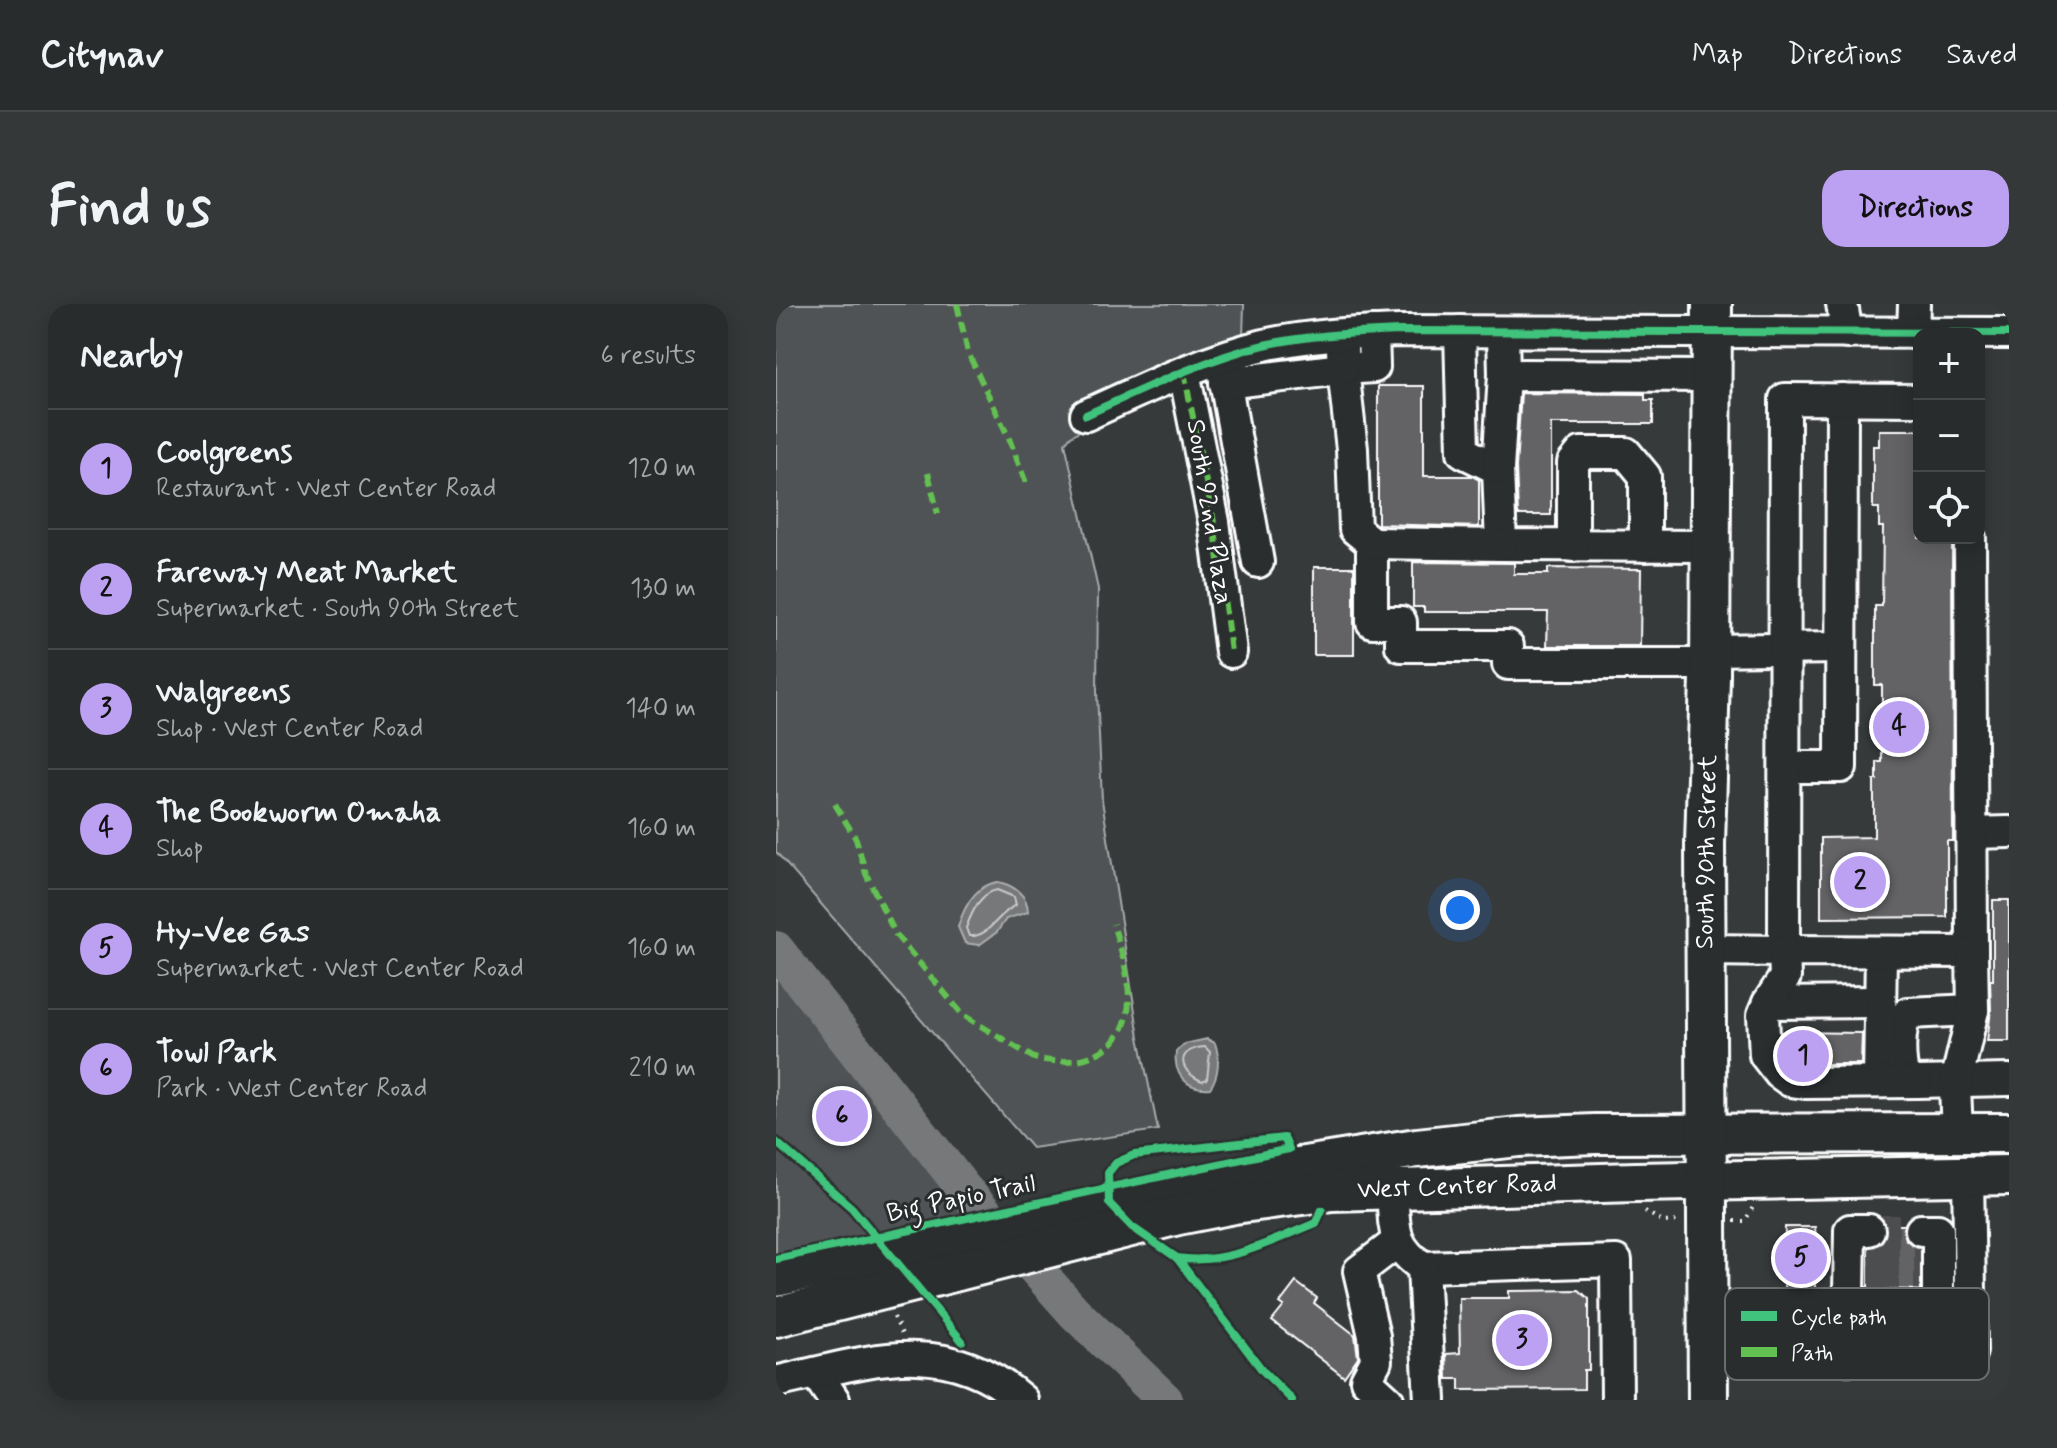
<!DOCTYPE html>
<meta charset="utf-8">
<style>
:root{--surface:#292c2c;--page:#353838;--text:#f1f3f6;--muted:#a5a7a9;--line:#454848;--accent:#bca0f2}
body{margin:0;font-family:Mynerve,sans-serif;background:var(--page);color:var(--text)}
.controls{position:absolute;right:24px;top:24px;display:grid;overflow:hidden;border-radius:16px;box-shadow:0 4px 20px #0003}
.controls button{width:72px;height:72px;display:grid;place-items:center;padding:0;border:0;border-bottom:2px solid var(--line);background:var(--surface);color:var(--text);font:40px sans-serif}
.you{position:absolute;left:684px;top:606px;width:28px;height:28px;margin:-20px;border:6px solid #fff;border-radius:50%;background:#1a73e8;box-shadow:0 0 0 12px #1a73e833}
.badge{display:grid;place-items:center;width:52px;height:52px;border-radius:50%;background:var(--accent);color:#111;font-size:26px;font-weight:700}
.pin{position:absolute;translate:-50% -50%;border:4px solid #fff;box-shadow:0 2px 8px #0006}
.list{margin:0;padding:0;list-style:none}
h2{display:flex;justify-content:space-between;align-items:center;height:104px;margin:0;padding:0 32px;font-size:34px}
h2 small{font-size:26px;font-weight:400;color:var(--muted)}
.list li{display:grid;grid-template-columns:52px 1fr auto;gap:24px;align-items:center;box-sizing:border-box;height:120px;padding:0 32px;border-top:2px solid var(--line)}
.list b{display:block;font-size:30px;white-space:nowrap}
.list p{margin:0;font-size:26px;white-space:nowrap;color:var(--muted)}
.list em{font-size:26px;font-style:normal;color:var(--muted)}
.icon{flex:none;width:44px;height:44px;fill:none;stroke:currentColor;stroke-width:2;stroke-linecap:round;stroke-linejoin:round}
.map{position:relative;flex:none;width:1233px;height:1096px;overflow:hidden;border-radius:24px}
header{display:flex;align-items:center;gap:48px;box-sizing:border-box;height:112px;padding:0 40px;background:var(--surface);border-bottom:2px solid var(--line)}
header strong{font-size:38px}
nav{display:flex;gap:44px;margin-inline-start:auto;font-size:28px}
.intro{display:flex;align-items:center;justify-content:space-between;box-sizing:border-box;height:192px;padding:0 48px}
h1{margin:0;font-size:56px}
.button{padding:20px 36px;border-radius:24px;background:var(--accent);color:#111;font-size:28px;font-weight:700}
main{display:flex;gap:48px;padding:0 48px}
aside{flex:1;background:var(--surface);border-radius:24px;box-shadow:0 4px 20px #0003}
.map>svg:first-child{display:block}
</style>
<header>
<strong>Citynav</strong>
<nav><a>Map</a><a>Directions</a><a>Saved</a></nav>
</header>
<div class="intro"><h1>Find us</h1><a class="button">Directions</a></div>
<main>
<aside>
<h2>Nearby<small>6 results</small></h2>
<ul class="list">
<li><span class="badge">1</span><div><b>Coolgreens</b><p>Restaurant · West Center Road</p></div><em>120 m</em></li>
<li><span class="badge">2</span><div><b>Fareway Meat Market</b><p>Supermarket · South 90th Street</p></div><em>130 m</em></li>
<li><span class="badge">3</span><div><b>Walgreens</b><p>Shop · West Center Road</p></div><em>140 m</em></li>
<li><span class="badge">4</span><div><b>The Bookworm Omaha</b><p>Shop</p></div><em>160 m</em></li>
<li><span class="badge">5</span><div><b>Hy-Vee Gas</b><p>Supermarket · West Center Road</p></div><em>160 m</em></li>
<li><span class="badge">6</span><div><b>Towl Park</b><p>Park · West Center Road</p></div><em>210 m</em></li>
</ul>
</aside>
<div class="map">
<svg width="1233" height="1096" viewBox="0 0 1233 1096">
<rect width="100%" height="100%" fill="#373a3b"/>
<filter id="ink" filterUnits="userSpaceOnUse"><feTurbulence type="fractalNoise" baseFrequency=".0125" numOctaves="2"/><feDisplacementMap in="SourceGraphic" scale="16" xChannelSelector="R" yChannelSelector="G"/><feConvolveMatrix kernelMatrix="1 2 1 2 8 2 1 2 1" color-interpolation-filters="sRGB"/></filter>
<g filter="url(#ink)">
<g fill="#505354" stroke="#a8a9aa" stroke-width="2">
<polygon points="0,0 468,0 467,33 295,132 289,139 322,285 321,388 326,496 363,733 382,826 256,844 0,548"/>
<polygon points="0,645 188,885 206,905 0,955"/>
</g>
<g fill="#767879" stroke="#adaeaf" stroke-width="2">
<path d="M222,578c15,3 30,13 30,30l-22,7 -9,13 -18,13 -14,-2 -7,-16c6,-20 17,-42 40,-45z"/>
<path d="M431,735l8,4c5,14 4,33 -5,45 -24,2 -37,-14 -34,-37l9,-7z"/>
</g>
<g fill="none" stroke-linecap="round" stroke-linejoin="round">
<g stroke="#c8c9c9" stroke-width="2">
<path d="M221,586l17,7 2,8c-18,8 -27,33 -47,31l-3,-8c6,-16 14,-35 31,-38z"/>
<path d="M429,743l5,5 -3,27 -5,2c-24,-10 -27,-32 3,-34z"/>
</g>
<polyline stroke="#767879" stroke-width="36" points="0,645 188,885 299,1009 389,1096"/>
</g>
<g fill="#636465" stroke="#fff" stroke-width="2">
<polygon points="602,82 648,82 648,172 696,172 703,176 703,223 602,220"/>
<polygon points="745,89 869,90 869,96 877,96 877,120 775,120 775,211 742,211 740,163"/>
<polygon points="1103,126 1143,126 1143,234 1176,234 1177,537 1171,537 1171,613 1045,614 1045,534 1098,533 1098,476 1101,476 1101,458 1106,458 1106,381 1099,381 1099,302 1106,302 1107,223 1103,223 1103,204 1097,204 1097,142 1103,142"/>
<polygon points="637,258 738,259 738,270 772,270 772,264 865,265 864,342 771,342 772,308 648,308 648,303 637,303"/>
<rect x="538" y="263" width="40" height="88"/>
<polygon points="1217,596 1233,596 1233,737 1211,737 1215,706 1214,676 1217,676"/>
<polygon points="1006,728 1086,729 1085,760 1021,760 1007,744"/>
<polygon points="1110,921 1128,921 1130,936 1144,944 1144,986 1093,985 1093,944 1101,942 1108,936"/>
<polygon points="1009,923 1039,923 1042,964 1039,964 1039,991 1008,991"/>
<polygon points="520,978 541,994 538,999 579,1031 582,1053 568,1073 496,1017 508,1002 504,999"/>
<polygon points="803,986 813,995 813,1066 808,1066 808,1085 684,1086 684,1075 671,1075 670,1050 684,1049 683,994 733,994 733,987"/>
</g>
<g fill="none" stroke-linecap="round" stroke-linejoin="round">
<g stroke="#4b4e4f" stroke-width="30" stroke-dasharray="30 15" stroke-linecap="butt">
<polyline points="1093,926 1145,926"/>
<polyline points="1093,950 1145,949"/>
<polyline points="1093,976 1145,976"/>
</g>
<defs>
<g id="minor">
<polyline points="1066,0 1071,29"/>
<polyline points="684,27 687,148 722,165 725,241 934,242"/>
<polyline points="597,28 598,63 567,65 576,145 579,225 596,239 596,318 625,318 625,342 732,342 732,360 934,360"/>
<polyline points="1137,29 1138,0"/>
<polyline points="445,54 482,258"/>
<polyline points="408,68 438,218 455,348"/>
<polyline points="728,71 935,72"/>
<polyline points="449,79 567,65 566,45"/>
<path d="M310,111c58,-26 116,-55 178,-70 45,-10 90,-12 135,-14l610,2"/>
<polyline points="722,165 728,71 727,28"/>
<polyline points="596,239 725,241"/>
<polyline points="797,242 797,159 805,149 850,149 869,172 869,242"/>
<polyline points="934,346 1065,344"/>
<polyline points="1009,463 1065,463 1066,95"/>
<polyline points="1196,529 1233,528"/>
<polyline points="930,646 1008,647 1009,95 1143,96"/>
<polyline points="992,699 1103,698"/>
<path d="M1197,706l-65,3c-10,13 -9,48 -4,64l12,5 93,-2"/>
<polyline points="1103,778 1105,648"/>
<polyline points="1140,778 1029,779 1014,777 1003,769 989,751 987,711 992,699 1009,673 1008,647 1196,648 1194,234"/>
<polyline points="1181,829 1179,783 1197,706 1196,648"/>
<path d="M616,886c3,35 -2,56 31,77l193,-6 1,139"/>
<polyline points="1145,926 1162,926 1162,1004"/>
<polyline points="647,963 654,1096"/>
<polyline points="1073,1003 1194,1004"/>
<polyline points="1072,1055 1074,926 1093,926"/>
<polyline points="1191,1058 1195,1047 1192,872"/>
<polyline points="40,1069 58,1096"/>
<path d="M0,1078c89,-20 169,-50 246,18"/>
<polyline points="612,1096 590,1076 600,1057 598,1032 583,967 621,938"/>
</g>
<g id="major">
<polyline points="0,973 473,871 641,844 742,833 819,830 1233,829"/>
<polyline points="0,1013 402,911 458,900 556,887 860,878 1233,871"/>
<polyline points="932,1096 929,540 934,373 936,0"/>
</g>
</defs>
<use href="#minor" stroke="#fff" stroke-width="36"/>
<use href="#major" stroke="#fff" stroke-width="44"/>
<g stroke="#fff" stroke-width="4" stroke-dasharray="2 6" stroke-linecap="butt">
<polyline points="869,907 887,918 905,917"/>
<polyline points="958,917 969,917 977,903"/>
<polyline points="118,1013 126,1030"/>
</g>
<use href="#minor" stroke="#2a2d2e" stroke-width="30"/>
<use href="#major" stroke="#2a2d2e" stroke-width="38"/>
<g stroke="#63c152" stroke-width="6" stroke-dasharray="12 6" stroke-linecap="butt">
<polyline points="181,0 192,49 232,132 250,179"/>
<polyline points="408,68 438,218 455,348"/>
<polyline points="152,169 162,210"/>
<path d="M59,500l21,35 10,35 30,61 67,80 71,43c20,5 43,5 62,-4 52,-25 30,-88 17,-130"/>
</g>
<defs>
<g id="cycleway">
<path d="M310,111c58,-26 116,-55 178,-70 45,-10 90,-12 135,-14l610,2"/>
<polyline points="0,838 76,904 186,1037"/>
<path d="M401,954c49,8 94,-17 139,-35l6,-13"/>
<path d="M0,955c171,-37 342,-73 513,-110l-5,-11 -150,17 -18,8 -8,10 1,30 23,24 45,31 86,113 29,29"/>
</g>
</defs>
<use href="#cycleway" stroke="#2a2d2e" stroke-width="13"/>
<use href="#cycleway" stroke="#40c37c" stroke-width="8"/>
</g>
</g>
<g text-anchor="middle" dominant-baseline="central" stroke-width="6" stroke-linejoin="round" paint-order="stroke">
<g font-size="26" fill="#fff" stroke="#2a2d2e">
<text transform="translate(433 208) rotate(81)">South 92nd Plaza</text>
<text transform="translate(931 548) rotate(-89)">South 90th Street</text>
<text transform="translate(681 883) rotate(-2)">West Center Road</text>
<text transform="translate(185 895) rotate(-12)">Big Papio Trail</text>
</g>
</g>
<rect x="949" y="984" width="264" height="92" rx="12" fill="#2a2d2e" stroke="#6a6c6d" stroke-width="2"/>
<rect x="965" y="1007" width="36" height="10" fill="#40c37c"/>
<rect x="965" y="1043" width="36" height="10" fill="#63c152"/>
<g font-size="22" fill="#fff">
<text x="1015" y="1020">Cycle path</text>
<text x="1015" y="1056">Path</text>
</g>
</svg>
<div class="controls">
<button>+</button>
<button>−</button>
<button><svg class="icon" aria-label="locate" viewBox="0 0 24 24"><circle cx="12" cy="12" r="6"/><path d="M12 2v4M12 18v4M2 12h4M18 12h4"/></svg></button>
</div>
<div class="you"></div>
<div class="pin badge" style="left:1027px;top:752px">1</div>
<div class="pin badge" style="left:1084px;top:578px">2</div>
<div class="pin badge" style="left:746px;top:1036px">3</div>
<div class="pin badge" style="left:1123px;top:423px">4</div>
<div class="pin badge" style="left:1025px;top:954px">5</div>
<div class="pin badge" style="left:66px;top:812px">6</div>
</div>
</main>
